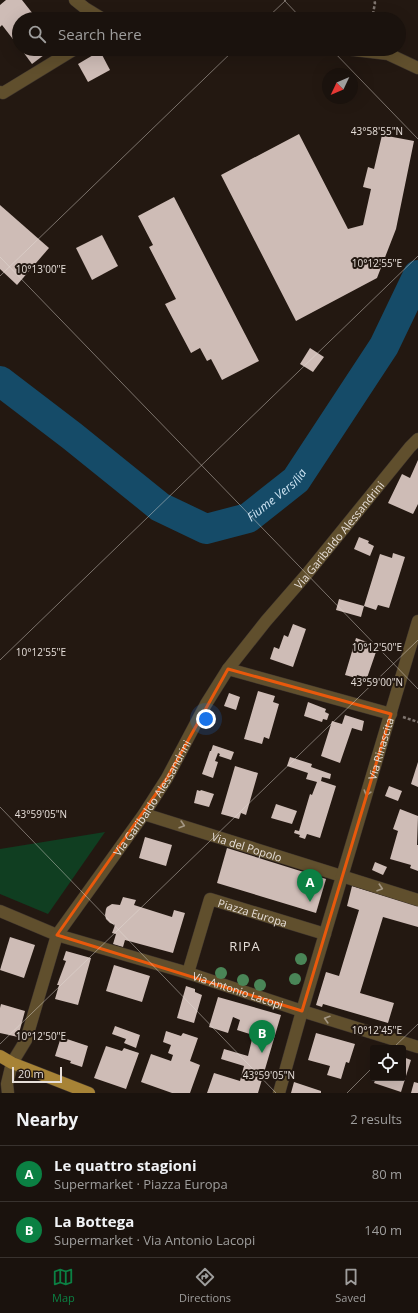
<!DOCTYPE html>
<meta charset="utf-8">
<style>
:root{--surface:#1a120d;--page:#231b16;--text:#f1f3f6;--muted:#9f9e9d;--line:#38322e;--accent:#0b8043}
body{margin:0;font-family:"Open Sans",sans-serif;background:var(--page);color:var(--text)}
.controls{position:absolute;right:12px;bottom:12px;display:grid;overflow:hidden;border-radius:4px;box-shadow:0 4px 16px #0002}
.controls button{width:36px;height:36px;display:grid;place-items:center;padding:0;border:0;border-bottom:1px solid var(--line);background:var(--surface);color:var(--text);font:20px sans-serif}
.compass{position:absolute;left:322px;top:68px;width:36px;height:36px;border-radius:50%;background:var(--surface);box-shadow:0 4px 16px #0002;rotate:226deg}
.scale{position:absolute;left:12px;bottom:10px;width:50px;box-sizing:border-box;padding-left:4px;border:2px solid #e7dfda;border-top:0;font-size:11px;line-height:14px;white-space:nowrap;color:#e7dfda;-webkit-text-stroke:3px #231811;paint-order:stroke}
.you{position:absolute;left:206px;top:719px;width:14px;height:14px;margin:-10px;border:3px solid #fff;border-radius:50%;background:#1a73e8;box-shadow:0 0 0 6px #1a73e833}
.badge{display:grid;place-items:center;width:26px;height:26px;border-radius:50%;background:var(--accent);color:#fff;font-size:13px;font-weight:700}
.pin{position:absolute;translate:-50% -33px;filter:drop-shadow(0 1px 2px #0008)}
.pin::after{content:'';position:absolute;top:21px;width:14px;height:12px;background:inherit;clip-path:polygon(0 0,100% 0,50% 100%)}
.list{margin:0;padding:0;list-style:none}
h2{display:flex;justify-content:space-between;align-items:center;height:52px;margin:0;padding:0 16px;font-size:17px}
h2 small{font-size:13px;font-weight:400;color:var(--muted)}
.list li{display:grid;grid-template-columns:26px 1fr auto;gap:12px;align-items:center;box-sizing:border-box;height:56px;padding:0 16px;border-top:1px solid var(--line)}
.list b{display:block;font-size:15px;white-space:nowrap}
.list p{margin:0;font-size:13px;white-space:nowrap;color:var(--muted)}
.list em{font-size:13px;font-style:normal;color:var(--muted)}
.icon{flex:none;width:22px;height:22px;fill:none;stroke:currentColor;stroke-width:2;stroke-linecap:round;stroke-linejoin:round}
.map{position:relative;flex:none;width:418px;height:1093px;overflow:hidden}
.search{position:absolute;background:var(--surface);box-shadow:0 4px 16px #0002;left:12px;right:12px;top:12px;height:44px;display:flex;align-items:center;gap:10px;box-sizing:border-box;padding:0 14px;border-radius:22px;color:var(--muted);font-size:15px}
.sheet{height:164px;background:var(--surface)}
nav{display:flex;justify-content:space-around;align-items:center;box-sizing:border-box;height:56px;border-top:1px solid var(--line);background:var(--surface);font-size:11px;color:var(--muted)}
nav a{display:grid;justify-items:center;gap:2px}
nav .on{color:var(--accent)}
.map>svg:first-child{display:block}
</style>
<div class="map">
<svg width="418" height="1093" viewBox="0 0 418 1093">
<rect width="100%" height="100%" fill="#231811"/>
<polygon fill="#103e21" points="105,832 48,914 0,894 0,849"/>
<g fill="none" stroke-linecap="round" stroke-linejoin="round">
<path stroke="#154b68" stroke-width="30" id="s1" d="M0,381l72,55 88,71 46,22 42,-11 48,-38 88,-134 34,-71"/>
</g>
<g fill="#cebcb6">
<polygon points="6,0 22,0 37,19 19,19 19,47 2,25 0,27 0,5"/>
<polygon points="21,49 52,49 32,64"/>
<polygon points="100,51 110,70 88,82 78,64"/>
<polygon points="299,134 348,229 363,225 371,189 363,187 368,167 374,169 382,135 414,141 396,229 377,278 296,321 221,175"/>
<polygon points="174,197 259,361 222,380 211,359 207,361 200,348 191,353 165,304 176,299 149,247 153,245 138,216"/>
<polygon points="0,205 49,248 17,285 0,269"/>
<polygon points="102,235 118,266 92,280 76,248"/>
<polygon points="310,348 324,357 313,372 300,364"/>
<polygon points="418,460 418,504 413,514 388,503 402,474 410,478"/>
<polygon points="359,537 369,541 368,543 374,546 370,556 354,549"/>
<polygon points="393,553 405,557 389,608 378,605 376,610 364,606 380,554 392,558"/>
<polygon points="339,599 364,606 361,617 336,610"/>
<polygon points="293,624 306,629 293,667 270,659 274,647 279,649 284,635 288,637"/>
<polygon points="356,638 367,642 366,645 377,649 367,678 357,675 356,678 345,675"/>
<polygon points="258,691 275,696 273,702 279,704 269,739 264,737 262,744 244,739"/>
<polygon points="229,693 240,697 236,710 224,706"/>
<polygon points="308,702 326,709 325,712 329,714 327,720 323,719 322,722 304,716"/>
<polygon points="345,715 364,721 362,731 352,728 340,763 321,756 332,721 342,724"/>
<polygon points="213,745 234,752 231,760 219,756 220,754 218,753 215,761 218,762 213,778 202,774 210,751 211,751"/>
<polygon points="290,757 312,764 311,767 331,774 330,779 322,777 321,781 336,786 320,838 307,834 305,839 299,837 300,835 294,833 295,830 299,831 310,794 312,795 317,782 306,779 308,773 287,766"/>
<polygon points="418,762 418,787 411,784"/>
<polygon points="235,766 258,773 246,815 241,813 239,819 221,814"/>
<polygon points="389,786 402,791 398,801 385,796"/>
<polygon points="197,790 200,791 201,790 214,794 209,807 194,803"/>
<polygon points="276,804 297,811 292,824 271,818"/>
<polygon points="400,809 418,816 417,845 418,845 418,871 410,868 411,865 390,859 398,831 393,829"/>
<polygon points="145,837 172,845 166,866 139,858"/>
<polygon points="227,848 326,879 316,913 217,883"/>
<polygon points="375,862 387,867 383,875 372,870"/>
<polygon points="352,886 418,906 418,927 383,917 360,993 394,1003 388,1023 323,1004 322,1007 316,1005 326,972 339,976 359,910 347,906"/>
<polygon points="123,897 136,900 134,905 172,917 174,910 185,913 173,953 125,940 123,947 113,944 116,934 112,933 115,925 110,923 106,919 105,915 106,909 107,907 112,904 120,905"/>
<polygon points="10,937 35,945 24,978 0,970"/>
<polygon points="66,951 91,958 78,1005 55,999 59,985 57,985 66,961 63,960"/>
<polygon points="114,965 150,976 142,1002 106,991"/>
<polygon points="186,986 195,989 195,992 202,995 194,1023 177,1018"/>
<polygon points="218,997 281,1015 258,1093 207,1093 214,1073 240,1081 244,1066 221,1059 224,1049 248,1056 253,1035 237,1030 240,1020 233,1017 228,1033 209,1027"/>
<polygon points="1,1004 25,1011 18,1037 0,1033 0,1008"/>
<polygon points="115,1026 140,1035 136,1048 124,1043 126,1039 112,1034"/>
<polygon points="166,1031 181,1036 183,1033 198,1038 190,1061 200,1065 190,1093 172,1093 141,1082 151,1054 171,1061 173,1055 168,1053 171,1045 163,1042"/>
<polygon points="316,1033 355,1044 349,1063 346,1062 341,1079 327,1075 330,1066 308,1060"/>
<polygon points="61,1037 88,1046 82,1067 70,1063 71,1061 55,1056"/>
<polygon points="106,1046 122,1051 124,1048 139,1053 126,1089 94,1078"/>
<polygon points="403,1057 411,1060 401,1092 374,1083 376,1078 403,1078"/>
<polygon points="294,1082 321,1091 321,1093 291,1093"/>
<polygon points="414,1082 418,1083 418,1093 411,1093"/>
</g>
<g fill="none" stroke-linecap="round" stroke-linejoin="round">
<defs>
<g id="minor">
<polyline points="75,0 85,8 103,19"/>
<polyline points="346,49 388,54 418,68"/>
<polyline points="0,92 3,93 75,49"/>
<polyline points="228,669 391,714"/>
<path id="s2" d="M144,814l274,86"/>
<path id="s3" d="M0,911l57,24 131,38 114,38 116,36"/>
<path id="s4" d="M188,973l22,-74 115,35"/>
<path id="s5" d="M8,1093l-1,-9 5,-21 14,-23 31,-105 87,-121 23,-36 39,-74 22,-35 38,-48 40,-46 104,-128 8,-8"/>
<path id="s6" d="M279,1093l23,-82 116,-390"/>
</g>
<polyline id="major" points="0,1056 12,1063 89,1093"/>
</defs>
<use href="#minor" stroke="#3e342d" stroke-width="13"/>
<use href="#major" stroke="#3e342d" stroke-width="13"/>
<g stroke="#7f756f" stroke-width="2.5" stroke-dasharray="3 2" stroke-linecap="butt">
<polyline points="372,19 375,3 374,0"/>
<polyline points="403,717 418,722"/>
</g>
<use href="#minor" stroke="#604f2d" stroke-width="12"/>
<use href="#major" stroke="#a78336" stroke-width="12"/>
</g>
<g fill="#4a8557">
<circle cx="301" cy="959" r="6"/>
<circle cx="221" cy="973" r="6"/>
<circle cx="295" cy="979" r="6"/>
<circle cx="243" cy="980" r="6"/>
<circle cx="260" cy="985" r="6"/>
</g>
<defs><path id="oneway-chevron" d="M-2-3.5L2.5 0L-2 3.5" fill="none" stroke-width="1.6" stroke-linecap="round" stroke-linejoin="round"/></defs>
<g stroke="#a49784">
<use href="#oneway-chevron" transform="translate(367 793) rotate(107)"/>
<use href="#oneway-chevron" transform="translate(182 825) rotate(17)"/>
<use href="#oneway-chevron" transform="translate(380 888) rotate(18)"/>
<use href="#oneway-chevron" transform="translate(327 1019) rotate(-163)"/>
</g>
<path fill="none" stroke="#e8590c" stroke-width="3" stroke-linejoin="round" d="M228,669l163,45 -89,297 -245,-76 110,-157z"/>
<path fill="none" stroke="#e7dfda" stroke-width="1" stroke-opacity="0.45" d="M284,0l18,19M266,19l20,-19M331,49l87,90M0,257l418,432M0,276l235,-227M0,660l418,-404M0,807l276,286M0,1044l418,-404M393,1048l25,-24M347,1093l26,-26"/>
<g text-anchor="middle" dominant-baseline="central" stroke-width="4" stroke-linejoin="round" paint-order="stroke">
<g font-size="11" fill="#e7dfda" stroke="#231811">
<text stroke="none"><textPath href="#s5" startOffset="658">Via Garibaldo Alessandrini</textPath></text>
<text stroke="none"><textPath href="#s6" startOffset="359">Via Rinascita</textPath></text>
<text stroke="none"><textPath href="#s5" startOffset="334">Via Garibaldo Alessandrini</textPath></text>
<text stroke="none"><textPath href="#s2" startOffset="108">Via del Popolo</textPath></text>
<text stroke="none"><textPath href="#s4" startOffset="122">Piazza Europa</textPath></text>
<text stroke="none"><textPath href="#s3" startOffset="251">Via Antonio Lacopi</textPath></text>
</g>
<g font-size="12" font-style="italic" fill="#cfe5f4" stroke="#231811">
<text stroke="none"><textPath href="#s1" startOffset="335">Fiume Versilia</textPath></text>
</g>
<g font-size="13" letter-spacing="1" fill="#e7dfda" stroke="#231811">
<text x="245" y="946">RIPA</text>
</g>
</g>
<g font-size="10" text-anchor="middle" fill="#e7dfda" stroke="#231811" stroke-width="4" stroke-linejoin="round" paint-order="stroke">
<text x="377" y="135">43°58'55"N</text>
<text x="377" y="267">10°12'55"E</text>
<text x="41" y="273">10°13'00"E</text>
<text x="377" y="651">10°12'50"E</text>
<text x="41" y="656">10°12'55"E</text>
<text x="377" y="686">43°59'00"N</text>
<text x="41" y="818">43°59'05"N</text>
<text x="377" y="1034">10°12'45"E</text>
<text x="41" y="1040">10°12'50"E</text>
<text x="269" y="1079">43°59'05"N</text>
</g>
</svg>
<div class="controls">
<button><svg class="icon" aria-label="locate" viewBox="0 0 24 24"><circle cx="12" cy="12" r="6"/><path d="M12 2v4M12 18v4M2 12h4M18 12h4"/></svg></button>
</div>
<svg class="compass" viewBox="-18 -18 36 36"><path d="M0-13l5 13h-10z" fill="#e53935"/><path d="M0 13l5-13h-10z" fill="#9f9e9d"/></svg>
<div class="scale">20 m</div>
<div class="you"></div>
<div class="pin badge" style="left:310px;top:902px">A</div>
<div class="pin badge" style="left:262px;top:1053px">B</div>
<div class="search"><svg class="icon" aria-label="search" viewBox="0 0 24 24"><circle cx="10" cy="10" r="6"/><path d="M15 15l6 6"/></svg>Search here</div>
</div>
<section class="sheet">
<h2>Nearby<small>2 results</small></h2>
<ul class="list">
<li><span class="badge">A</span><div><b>Le quattro stagioni</b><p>Supermarket · Piazza Europa</p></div><em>80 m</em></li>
<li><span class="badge">B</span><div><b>La Bottega</b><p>Supermarket · Via Antonio Lacopi</p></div><em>140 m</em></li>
</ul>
</section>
<nav>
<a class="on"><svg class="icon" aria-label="map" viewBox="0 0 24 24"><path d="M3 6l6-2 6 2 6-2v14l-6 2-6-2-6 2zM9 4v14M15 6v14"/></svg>Map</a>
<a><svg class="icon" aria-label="directions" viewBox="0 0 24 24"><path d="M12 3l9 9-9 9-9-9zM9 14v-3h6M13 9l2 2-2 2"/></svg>Directions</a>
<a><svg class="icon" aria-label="saved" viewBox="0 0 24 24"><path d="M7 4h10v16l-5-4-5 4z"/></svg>Saved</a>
</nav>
